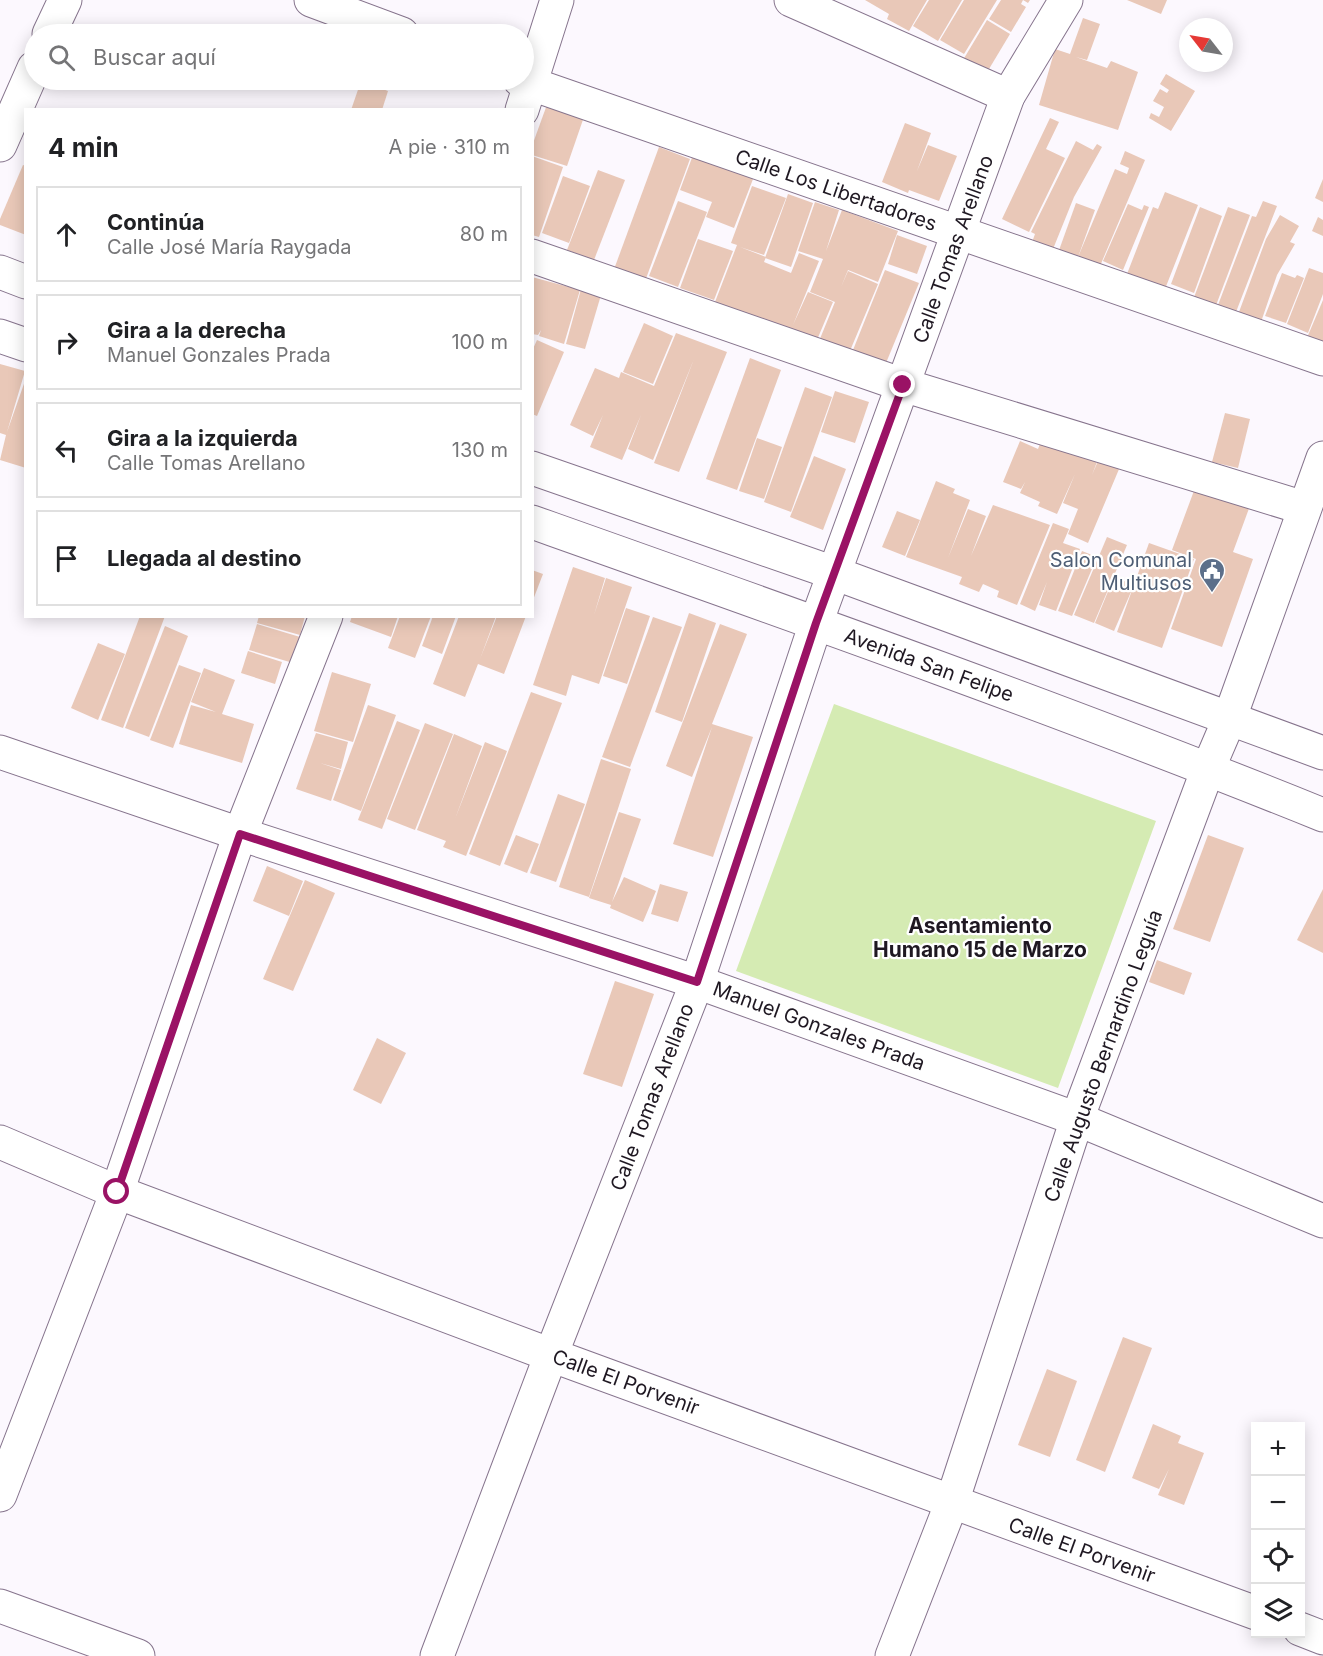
<!DOCTYPE html>
<html lang="es">
<meta charset="utf-8">
<style>
:root{--surface:#fff;--page:#f2f2f2;--text:#202124;--muted:#757577;--line:#e0e0e0}
body{margin:0;font-family:Inter,sans-serif;background:var(--page);color:var(--text)}
.controls{position:absolute;right:18px;bottom:18px;display:grid;overflow:hidden;border-radius:0px;box-shadow:0 3px 15px #0003}
.controls button{width:54px;height:54px;display:grid;place-items:center;padding:0;border:0;border-bottom:2px solid var(--line);background:var(--surface);color:var(--text);font:30px sans-serif}
.compass{position:absolute;left:1179px;top:18px;width:54px;height:54px;border-radius:50%;background:var(--surface);box-shadow:0 3px 15px #0003;rotate:301deg}
.stop{position:absolute;width:18px;height:18px;margin:-14px;border:4px solid #9a1265;border-radius:50%;background:#fff}
.stop.end{background:#9a1265;border-color:#fff;box-shadow:0 2px 6px #0008}
.list{margin:0;padding:0;list-style:none}
h2{display:flex;justify-content:space-between;align-items:center;height:78px;margin:0;padding:0 24px;font-size:26px}
h2 small{font-size:20px;font-weight:400;color:var(--muted)}
.list li{display:grid;grid-template-columns:39px 1fr auto;gap:18px;align-items:center;box-sizing:border-box;height:96px;margin:0 12px 12px;padding:0 12px;border:2px solid var(--line);border-radius:0px}
.list b{display:block;font-size:22px;white-space:nowrap}
.list p{margin:0;font-size:20px;white-space:nowrap;color:var(--muted)}
.list em{font-size:20px;font-style:normal;color:var(--muted)}
.icon{flex:none;width:33px;height:33px;fill:none;stroke:currentColor;stroke-width:2;stroke-linecap:round;stroke-linejoin:round}
.map{position:relative;flex:none;width:1323px;height:1656px;overflow:hidden}
.search{position:absolute;background:var(--surface);box-shadow:0 3px 15px #0003;left:24px;top:24px;width:510px;height:66px;display:flex;align-items:center;gap:15px;box-sizing:border-box;padding:0 21px;border-radius:33px;color:var(--muted);font-size:22px}
.panel{position:absolute;background:var(--surface);box-shadow:0 3px 15px #0003;left:24px;top:108px;width:510px;height:510px;border-radius:0px}
.map>svg:first-child{display:block}
</style>
<div class="map">
<svg width="1323" height="1656" viewBox="0 0 1323 1656">
<rect width="100%" height="100%" fill="#fcf8fe"/>
<polygon fill="#d5ebb3" points="834,704 1156,821 1058,1088 736,971"/>
<g fill="#e9c8b8">
<polygon points="865,0 927,0 909,31 887,19 889,14"/>
<polygon points="929,0 962,0 938,41 913,26"/>
<polygon points="964,0 997,0 964,54 940,40"/>
<polygon points="1001,0 1030,0 1028,3 1023,0 1021,4 1026,7 1011,32 989,19"/>
<polygon points="1127,0 1167,0 1161,14"/>
<polygon points="1083,18 1100,24 1087,60 1076,57 1107,68 1111,61 1138,72 1118,130 1039,105 1055,49 1070,54"/>
<polygon points="987,20 1010,34 986,74 963,60"/>
<polygon points="1166,74 1195,91 1171,131 1149,118 1151,113 1159,117 1164,107 1153,101 1160,89 1167,93 1169,90 1160,84"/>
<polygon points="361,81 388,91 382,110 351,110"/>
<polygon points="549,99 586,111 567,166 532,155 532,146"/>
<polygon points="1050,118 1059,122 1046,149 1065,158 1029,232 1002,219"/>
<polygon points="905,123 931,133 917,171 928,145 957,156 939,201 909,190 908,193 882,182"/>
<polygon points="1076,141 1093,150 1097,144 1102,147 1074,197 1051,254 1031,245 1035,234 1031,232"/>
<polygon points="659,147 690,159 644,284 613,272"/>
<polygon points="1125,151 1145,160 1100,266 1078,257 1115,169 1127,174 1129,168 1120,164"/>
<polygon points="693,155 755,174 734,228 706,217 712,202 680,190"/>
<polygon points="532,156 563,167 539,237 532,235"/>
<polygon points="23,165 26,166 26,235 0,225 0,219"/>
<polygon points="598,170 625,180 594,260 567,250"/>
<polygon points="563,176 590,186 569,243 542,233"/>
<polygon points="1323,179 1323,202 1315,198"/>
<polygon points="752,186 786,198 764,255 740,247 766,257 764,262 791,273 799,253 819,261 793,325 808,292 833,302 814,347 772,322 715,302 737,245 731,243"/>
<polygon points="1165,192 1198,205 1165,289 1127,274 1153,207 1158,209"/>
<polygon points="788,194 813,203 791,267 765,258"/>
<polygon points="678,201 707,212 678,287 649,276"/>
<polygon points="1263,201 1277,206 1236,312 1218,305 1252,216 1256,217"/>
<polygon points="815,202 839,210 826,251 842,210 898,231 878,282 848,270 841,287 848,271 878,284 847,358 817,346 835,302 810,292 823,259 798,251"/>
<polygon points="1076,203 1095,210 1077,260 1058,253"/>
<polygon points="1128,204 1142,210 1144,205 1149,207 1123,270 1103,261"/>
<polygon points="1200,207 1222,216 1194,293 1171,284"/>
<polygon points="1228,207 1250,215 1215,308 1193,300"/>
<polygon points="1280,215 1299,226 1290,242 1295,244 1277,275 1261,322 1239,312 1266,239"/>
<polygon points="1318,217 1323,220 1323,236 1312,231"/>
<polygon points="897,235 927,246 917,274 888,264"/>
<polygon points="698,239 733,251 714,300 680,288"/>
<polygon points="1309,268 1323,273 1323,294 1308,333 1287,324"/>
<polygon points="885,270 919,283 886,363 853,350"/>
<polygon points="1282,273 1295,278 1297,275 1304,278 1286,323 1265,316"/>
<polygon points="532,277 580,290 564,344 539,336 541,330 538,335 532,334"/>
<polygon points="581,289 601,295 585,349 566,344"/>
<polygon points="1323,300 1323,346 1306,340"/>
<polygon points="644,323 673,336 653,384 623,372"/>
<polygon points="676,333 727,352 679,472 654,463 694,359 653,460 628,449 641,415 622,460 590,447 603,415 593,436 570,425 595,368 619,378 621,372 654,386"/>
<polygon points="537,340 564,352 537,416 532,414 532,351"/>
<polygon points="750,358 781,370 737,490 706,479"/>
<polygon points="0,364 25,371 7,432 26,378 26,468 0,460 6,435 0,433"/>
<polygon points="805,387 832,397 791,512 764,502"/>
<polygon points="835,391 869,402 855,443 821,432"/>
<polygon points="1225,413 1250,419 1238,468 1212,462"/>
<polygon points="1043,436 1100,454 1092,475 1101,454 1122,462 1088,543 1068,534 1078,509 1063,503 1075,474 1057,514 1038,506 1040,502 1020,493 1025,482 1021,489 1003,482 1020,441 1038,449"/>
<polygon points="757,438 782,447 764,499 739,491"/>
<polygon points="814,456 846,469 823,530 790,517"/>
<polygon points="936,481 955,489 953,493 970,500 948,558 968,509 986,516 971,556 993,505 1050,525 1017,605 997,597 999,591 983,584 979,592 959,584 962,577 906,557"/>
<polygon points="1195,488 1251,503 1233,552 1253,559 1222,647 1171,629 1196,559 1172,550"/>
<polygon points="897,511 920,520 905,556 882,547"/>
<polygon points="1053,523 1069,529 1063,543 1080,549 1056,611 1039,605 1047,582 1035,611 1020,604"/>
<polygon points="1107,537 1127,545 1094,623 1074,615"/>
<polygon points="1149,543 1194,559 1162,648 1117,632"/>
<polygon points="1082,551 1097,557 1072,616 1058,611"/>
<polygon points="573,567 605,578 594,615 606,578 632,587 599,684 572,675 566,696 533,685"/>
<polygon points="532,570 543,574 533,600 532,600"/>
<polygon points="1114,577 1134,585 1114,631 1095,623"/>
<polygon points="626,608 650,616 627,684 603,676"/>
<polygon points="689,613 716,623 682,722 655,712"/>
<polygon points="140,616 165,616 123,728 101,720"/>
<polygon points="259,616 305,616 300,635 257,623"/>
<polygon points="352,616 398,616 391,637 350,622"/>
<polygon points="400,616 431,616 415,658 388,648"/>
<polygon points="433,616 456,616 442,654 422,646"/>
<polygon points="459,616 496,616 480,659 497,616 526,616 504,674 478,664 465,697 433,684"/>
<polygon points="653,617 682,627 630,767 602,757"/>
<polygon points="257,624 300,637 293,663 249,650"/>
<polygon points="720,624 747,634 712,724 753,737 713,857 673,844 712,727 692,777 666,766"/>
<polygon points="165,626 188,636 149,737 125,728"/>
<polygon points="98,643 125,654 98,720 71,708"/>
<polygon points="248,651 282,662 275,684 241,673"/>
<polygon points="179,665 201,673 173,748 150,740"/>
<polygon points="204,668 235,680 222,714 254,724 242,763 179,744 191,705 216,712 191,702"/>
<polygon points="332,672 371,684 353,742 314,731"/>
<polygon points="531,692 562,703 500,866 469,854"/>
<polygon points="368,705 396,715 361,811 333,800"/>
<polygon points="397,721 420,730 382,829 358,820"/>
<polygon points="425,723 453,734 415,830 387,819"/>
<polygon points="316,733 348,742 341,769 320,763 341,770 331,801 296,789"/>
<polygon points="454,734 482,746 455,819 485,742 507,751 466,856 443,847 446,841 417,830"/>
<polygon points="601,759 631,769 589,897 559,887"/>
<polygon points="558,794 585,804 556,882 530,873"/>
<polygon points="619,812 641,819 612,902 624,877 656,891 643,922 610,908 611,905 589,898"/>
<polygon points="516,835 539,844 527,873 504,864"/>
<polygon points="1208,835 1244,848 1210,942 1173,929"/>
<polygon points="267,866 303,881 289,916 253,901"/>
<polygon points="305,880 335,893 293,991 263,979"/>
<polygon points="660,884 688,892 678,922 651,914"/>
<polygon points="1323,889 1323,953 1297,940"/>
<polygon points="1157,960 1192,973 1184,995 1149,982"/>
<polygon points="615,981 654,994 622,1087 583,1074"/>
<polygon points="377,1038 406,1053 381,1104 353,1090"/>
<polygon points="1123,1337 1152,1348 1105,1472 1076,1460"/>
<polygon points="1047,1369 1077,1381 1050,1457 1018,1445"/>
<polygon points="1153,1424 1181,1436 1178,1443 1204,1453 1184,1505 1158,1495 1169,1469 1159,1489 1132,1478"/>
</g>
<g fill="none" stroke-linecap="round" stroke-linejoin="round">
<defs>
<g id="minor">
<polyline points="311,0 402,34"/>
<polyline points="791,0 1008,96"/>
<polyline points="49,34 65,0"/>
<polyline points="520,80 1323,359"/>
<polyline points="522,110 557,0"/>
<polyline points="0,145 34,68"/>
<polyline points="532,256 903,385 1304,508"/>
<polyline points="0,272 26,282"/>
<polyline points="0,336 26,345"/>
<polyline points="532,468 834,573 1323,753"/>
<path d="M532,522c265,94 531,188 791,293"/>
<polyline points="0,752 240,834 697,982 1077,1119 1323,1221"/>
<polyline points="0,1142 117,1192 551,1355 1256,1613"/>
<polyline points="0,1495 117,1192 240,834 326,616"/>
<polyline points="0,1606 138,1656"/>
<polyline points="1300,1629 1323,1638"/>
<polyline points="437,1656 551,1355 697,982 816,623 1008,96 1066,0"/>
<polyline points="892,1656 952,1502 1077,1119 1208,769 1229,720 1323,458"/>
</g>
</defs>
<use href="#minor" stroke="#86748d" stroke-width="35"/>
<use href="#minor" stroke="#fff" stroke-width="33"/>
</g>
<g fill="none" stroke-linecap="round" stroke-linejoin="round">
<polyline stroke="#9a1265" stroke-width="8" points="117,1192 240,834 697,982 816,623 903,385"/>
</g>
<defs>
<symbol id="civic-pin" viewBox="-11 -11 22 30"><path d="M0 17L-7.5 6A9.5 9.5 0 1 1 7.5 6Z" fill="#5c6f8a" stroke="#fff"/><path d="M-.6-6.5H3V-4.5H.6V-3L4-1V1h2V6H-6V1h2V-1L-.6-3ZM-1.2 2.5V6h2.4V2.5Z" fill="#fff"/></symbol>
</defs>
<g fill-rule="evenodd">
<use href="#civic-pin" x="1197" y="556" width="30" height="40"/>
</g>
<g text-anchor="middle" dominant-baseline="central" stroke-width="4.5" stroke-linejoin="round" paint-order="stroke">
<g font-size="20" fill="#1f1822" stroke="#fff">
<text transform="translate(836 190) rotate(19)">Calle Los Libertadores</text>
<text transform="translate(953 249) rotate(-70)">Calle Tomas Arellano</text>
<text transform="translate(929 665) rotate(20)">Avenida San Felipe</text>
<text transform="translate(819 1026) rotate(20)">Manuel Gonzales Prada</text>
<text transform="translate(1103 1056) rotate(-70)">Calle Augusto Bernardino Leguía</text>
<text transform="translate(652 1097) rotate(-69)">Calle Tomas Arellano</text>
<text transform="translate(626 1382) rotate(20)">Calle El Porvenir</text>
<text transform="translate(1082 1550) rotate(20)">Calle El Porvenir</text>
</g>
<g font-size="20" fill="#4e5e75" stroke="#fff" text-anchor="end">
<text x="1192" y="560">Salon Comunal<tspan x="1192" dy="23">Multiusos</tspan></text>
</g>
<g font-size="21" font-weight="bold" fill="#1f1822" stroke="#fff">
<text x="980" y="925">Asentamiento<tspan x="980" dy="24">Humano 15 de Marzo</tspan></text>
</g>
</g>
</svg>
<div class="controls">
<button>+</button>
<button>−</button>
<button><svg class="icon" aria-label="locate" viewBox="0 0 24 24"><circle cx="12" cy="12" r="6"/><path d="M12 2v4M12 18v4M2 12h4M18 12h4"/></svg></button>
<button><svg class="icon" aria-label="layers" viewBox="0 0 24 24"><path d="M12 4l9 5-9 5-9-5zM3 14l9 5 9-5"/></svg></button>
</div>
<svg class="compass" viewBox="-18 -18 36 36"><path d="M0-13l5 13h-10z" fill="#e53935"/><path d="M0 13l5-13h-10z" fill="#757577"/></svg>
<div class="stop" style="left:117px;top:1192px"></div>
<div class="stop end" style="left:903px;top:385px"></div>
<div class="search"><svg class="icon" aria-label="search" viewBox="0 0 24 24"><circle cx="10" cy="10" r="6"/><path d="M15 15l6 6"/></svg>Buscar aquí</div>
<section class="panel">
<h2>4 min<small>A pie · 310 m</small></h2>
<ul class="list">
<li><svg class="icon" aria-label="ahead" viewBox="0 0 24 24"><path d="M12 20V5M6 11l6-6 6 6"/></svg><div><b>Continúa</b><p>Calle José María Raygada</p></div><em>80 m</em></li>
<li><svg class="icon" aria-label="right" viewBox="0 0 24 24"><path d="M7 20v-9h11M14 6l5 5-5 5"/></svg><div><b>Gira a la derecha</b><p>Manuel Gonzales Prada</p></div><em>100 m</em></li>
<li><svg class="icon" aria-label="left" viewBox="0 0 24 24"><path d="M17 20v-9H6M10 6l-5 5 5 5"/></svg><div><b>Gira a la izquierda</b><p>Calle Tomas Arellano</p></div><em>130 m</em></li>
<li><svg class="icon" aria-label="arrive" viewBox="0 0 24 24"><path d="M6 21V4h12l-3 4 3 4H6"/></svg><div><b>Llegada al destino</b></div></li>
</ul>
</section>
</div>
